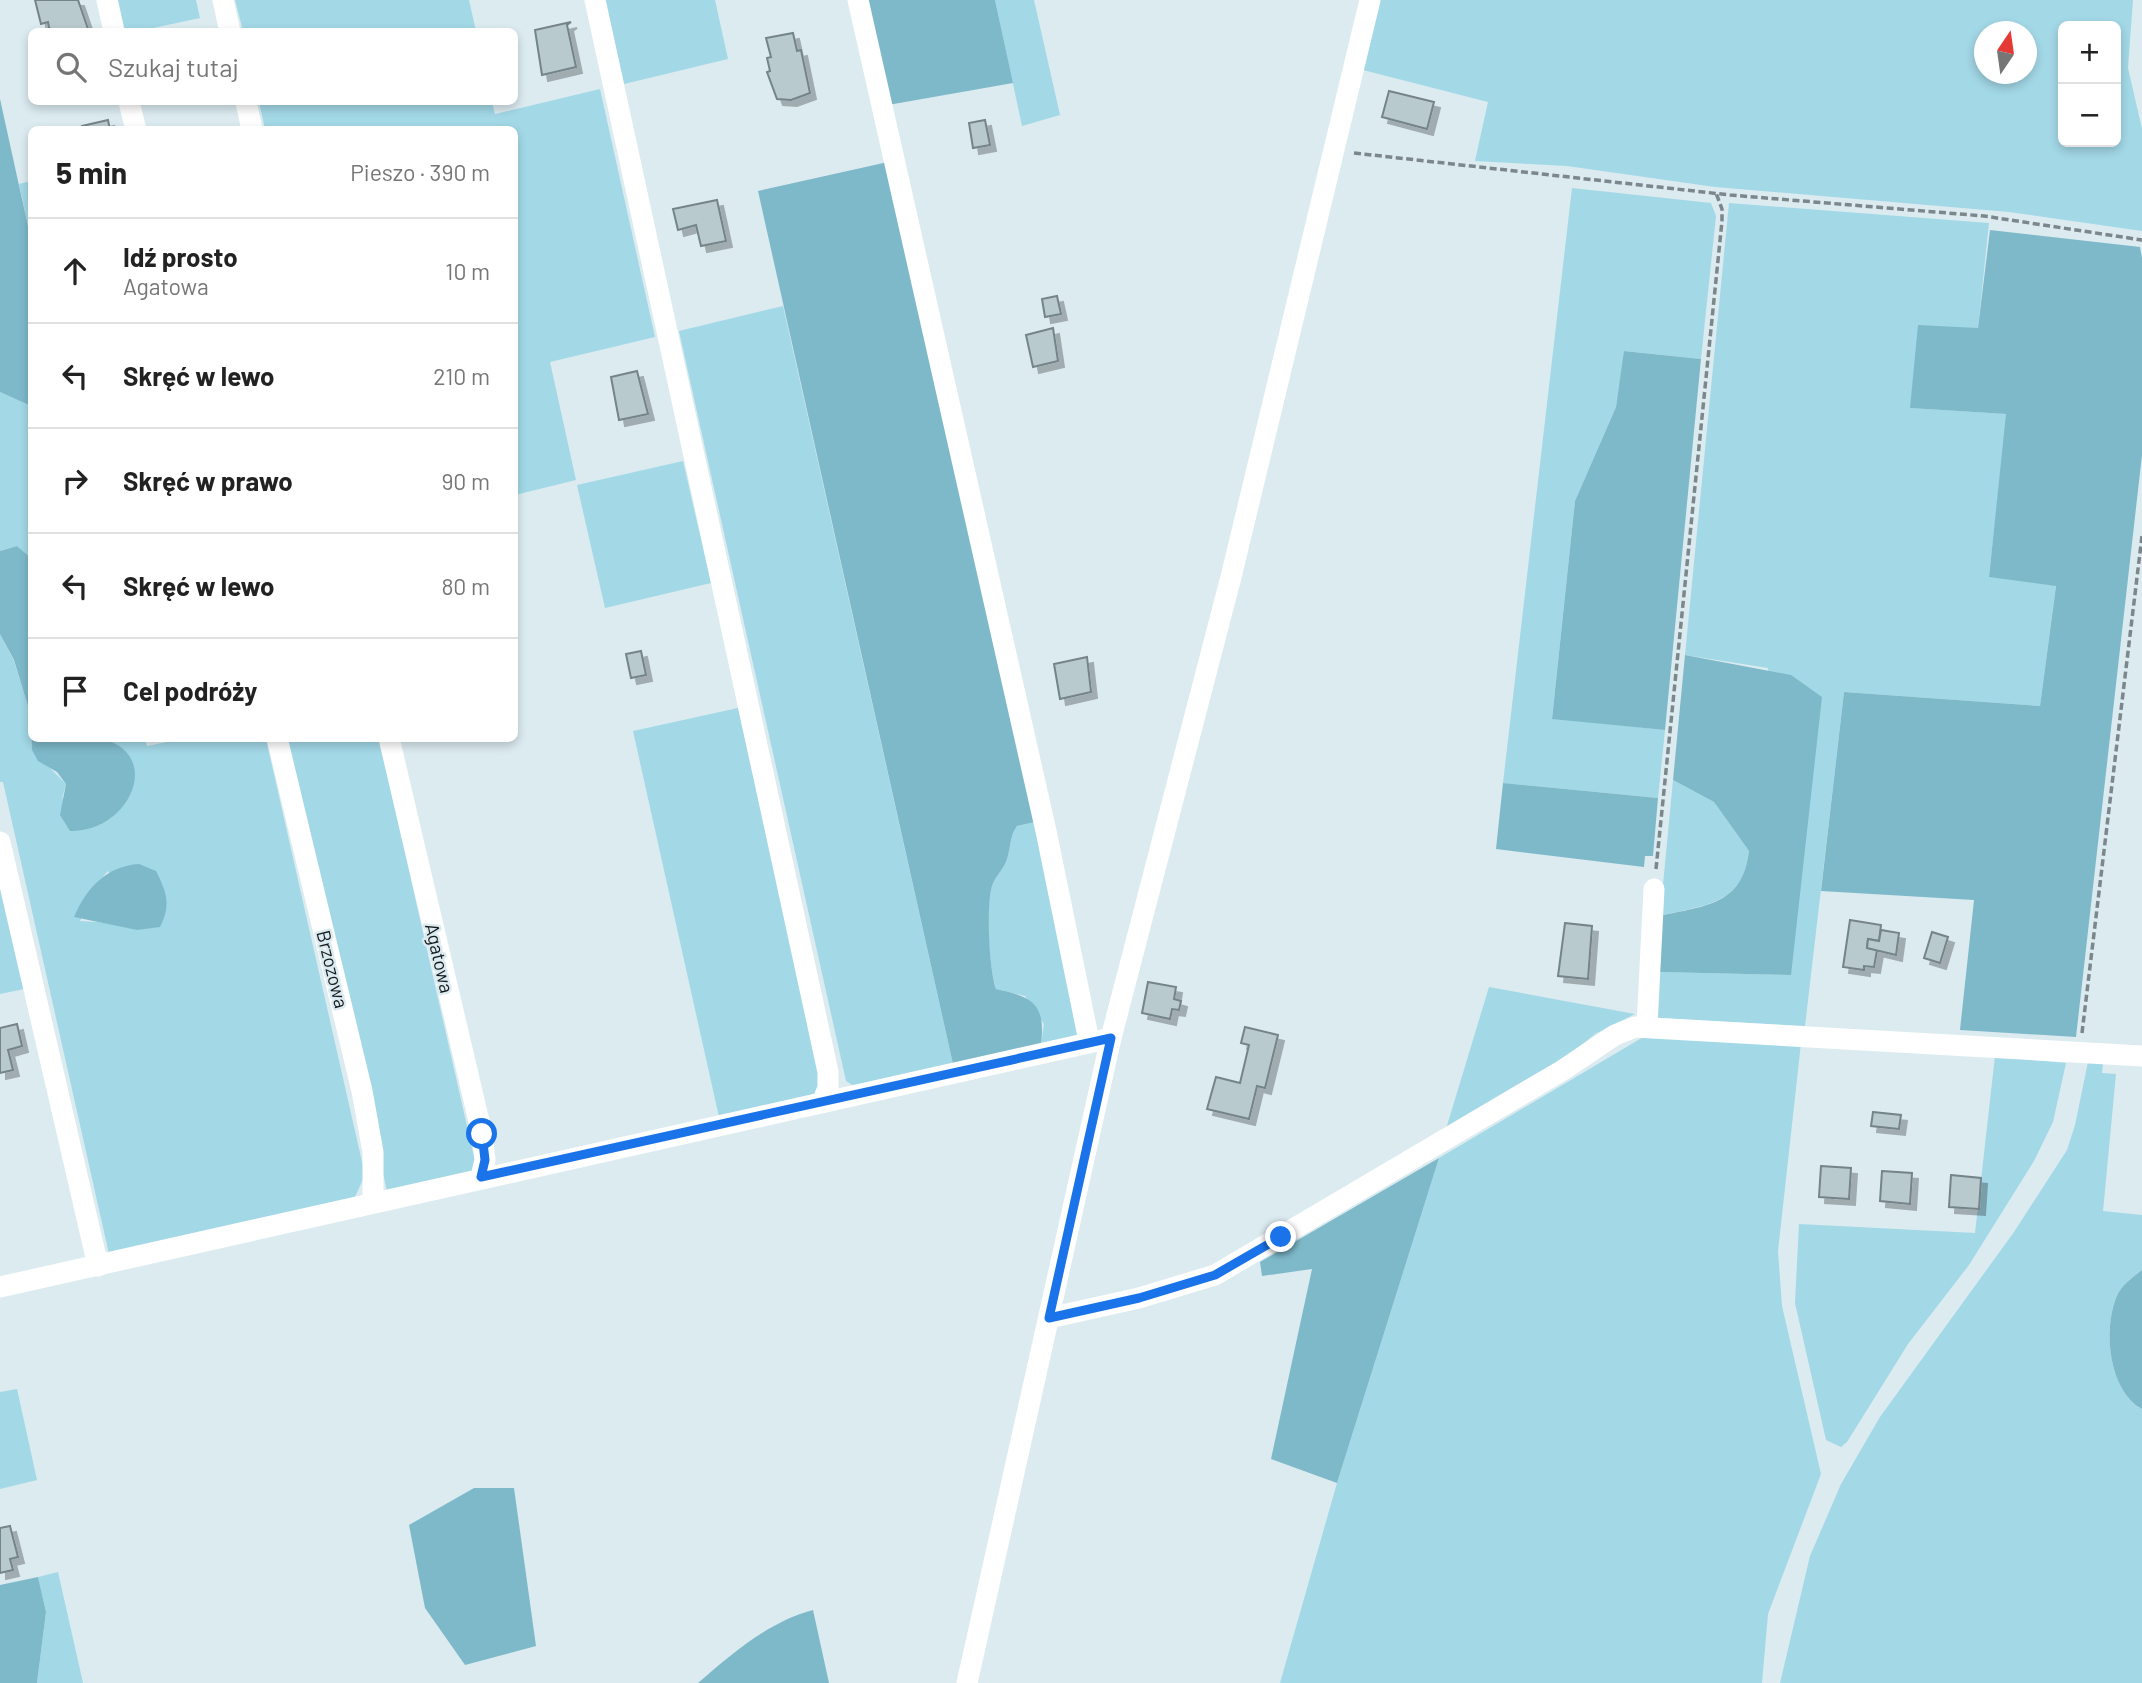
<!DOCTYPE html>
<html lang="pl">
<meta charset="utf-8">
<style>
:root{--surface:#fff;--page:#f6f6f6;--text:#222;--muted:#767676;--line:#e0e0e0}
body{margin:0;font-family:Barlow,sans-serif;background:var(--page);color:var(--text)}
.controls{position:absolute;right:21px;top:21px;display:grid;overflow:hidden;border-radius:10px;box-shadow:0 4px 10px #0003}
.controls button{width:63px;height:63px;display:grid;place-items:center;padding:0;border:0;border-bottom:2px solid var(--line);background:var(--surface);color:var(--text);font:35px sans-serif}
.compass{position:absolute;left:1974px;top:21px;width:63px;height:63px;border-radius:50%;background:var(--surface);box-shadow:0 4px 10px #0003;rotate:13deg}
.stop{position:absolute;width:21px;height:21px;margin:-16px;border:5px solid #1a73e8;border-radius:50%;background:#fff}
.stop.end{background:#1a73e8;border-color:#fff;box-shadow:0 2px 7px #0008}
.list{margin:0;padding:0;list-style:none}
h2{display:flex;justify-content:space-between;align-items:center;height:91px;margin:0;padding:0 28px;font-size:30px}
h2 small{font-size:23px;font-weight:400;color:var(--muted)}
.list li{display:grid;grid-template-columns:46px 1fr auto;gap:21px;align-items:center;box-sizing:border-box;height:105px;padding:0 28px;border-top:2px solid var(--line)}
.list b{display:block;font-size:26px;white-space:nowrap}
.list p{margin:0;font-size:23px;white-space:nowrap;color:var(--muted)}
.list em{font-size:23px;font-style:normal;color:var(--muted)}
.icon{flex:none;width:38px;height:38px;fill:none;stroke:currentColor;stroke-width:2;stroke-linecap:round;stroke-linejoin:round}
.map{position:relative;flex:none;width:2142px;height:1683px;overflow:hidden}
.search{position:absolute;background:var(--surface);box-shadow:0 4px 10px #0003;left:28px;top:28px;width:490px;height:77px;display:flex;align-items:center;gap:18px;box-sizing:border-box;padding:0 24px;border-radius:10px;color:var(--muted);font-size:26px}
.panel{position:absolute;background:var(--surface);box-shadow:0 4px 10px #0003;left:28px;top:126px;width:490px;height:616px;border-radius:10px}
.map>svg:first-child{display:block}
</style>
<div class="map">
<svg width="2142" height="1683" viewBox="0 0 2142 1683">
<defs>
<filter id="shadow"><feDropShadow dx="6" dy="6" stdDeviation="0" flood-color="#0004"/></filter>
</defs>
<rect width="100%" height="100%" fill="#dbebf0"/>
<g fill="#a3d8e7" fill-rule="evenodd">
<polygon points="118,0 196,0 200,18 139,31 125,31"/>
<polygon points="235,0 469,0 476,31 243,31"/>
<polygon points="605,0 715,0 728,59 624,84"/>
<polygon points="995,0 1034,0 1060,115 1022,126"/>
<path d="M1379,0h754l-5,68 14,61v102l-133,-19 -294,-25 -148,-21 -92,-5 13,-59 -125,-32zM2063,26h53v116h-53zM1984,32h42v42h-42z"/>
<polygon points="600,89 655,337 550,362 576,480 515,495 514,130 265,129 259,102 492,102 495,114"/>
<polygon points="31,181 31,240 19,184"/>
<polygon points="1572,188 1711,203 1716,216 1701,359 1625,351 1616,407 1575,501 1552,718 1665,730 1658,798 1503,783"/>
<polygon points="1729,203 1989,223 1978,328 1910,408 2007,414 1989,576 2056,585 2040,706 1844,692 1805,1026 1656,1018 1659,972 1791,975 1768,668 1685,655"/>
<polygon points="783,306 953,1064 854,1086 846,1081 679,331"/>
<polygon points="0,392 31,406 31,558 17,546 0,551"/>
<polygon points="683,461 711,583 605,608 577,485"/>
<path d="M0,634l14,27 16,52 2,37 34,34 -4,15 54,-54 -14,-6h43l2,7 35,-7h84l99,436 -11,24 -245,55 -106,-472h-3zM108,871l29,59 -24,-7 -33,-2 17,-37z"/>
<polygon points="738,708 823,1087 819,1094 719,1117 633,731"/>
<polygon points="285,739 379,739 477,1170 387,1191"/>
<path d="M1673,780l41,22 35,49c-7,55 -43,53 -89,65z"/>
<path d="M1035,822l47,212 -41,10 3,-20 -19,-28 -29,-7c-7,-22 -11,-82 -4,-103 3,-9 10,-15 14,-24 5,-12 3,-24 11,-36z"/>
<polygon points="0,881 24,989 0,994"/>
<polygon points="1489,987 1635,1014 1595,1034 1555,1066 1446,1129"/>
<polygon points="1645,1036 1801,1043 1778,1251 1782,1306 1821,1474 1768,1614 1762,1683 1280,1683 1337,1483 1439,1158"/>
<polygon points="1995,1056 2066,1063 2053,1122 2034,1161 1969,1265 1908,1344 1847,1442 1841,1447 1826,1440 1795,1303 1799,1224 1975,1233"/>
<path d="M2088,1062l15,1 -1,10 14,1 -13,137 39,4v55c-11,9 -21,15 -26,28 -13,33 -7,93 26,111v274h-362l30,-127 31,-72 39,-67 134,-185 53,-82 8,-25z"/>
<polygon points="17,1389 37,1480 0,1489 0,1392"/>
<polygon points="58,1572 83,1683 37,1683 46,1612 38,1577"/>
</g>
<g fill="#7eb9ca">
<polygon points="865,0 995,0 1013,83 888,105"/>
<polygon points="0,99 31,240 31,406 0,392"/>
<path d="M888,162l147,660 -18,4c-8,11 -6,24 -11,36 -4,9 -11,15 -14,24 -6,20 -3,83 4,103 36,8 50,14 45,55l-88,20 -195,-873z"/>
<polygon points="1990,230 2140,247 2142,258 2142,455 2076,1037 1960,1030 1974,900 1821,891 1844,692 2040,706 2056,586 1989,577 2006,414 1910,408 1918,325 1978,328"/>
<polygon points="1624,351 1701,359 1665,730 1552,719 1575,501 1616,407"/>
<path d="M17,546l14,12 1,180c21,0 50,-4 71,1 61,16 26,94 -33,92l-10,-16 6,-31 -9,-12 -19,-11 -6,-11 -2,-37 -16,-53 -14,-26v-83z"/>
<path d="M1685,655l106,20 31,22 -31,278 -132,-3 1,-56c46,-11 82,-10 89,-65l-35,-49 -41,-22z"/>
<polygon points="1503,783 1658,798 1653,856 1645,856 1644,867 1496,849"/>
<path d="M139,864l17,7c11,22 15,34 4,56l-23,3 -63,-13c12,-29 33,-51 65,-53z"/>
<polygon points="1439,1158 1337,1483 1271,1459 1312,1269 1262,1276 1260,1262"/>
<path d="M2142,1270v139c-33,-18 -39,-78 -26,-111 5,-13 15,-19 26,-28z"/>
<polygon points="474,1488 514,1488 536,1646 465,1665 425,1608 409,1525"/>
<polygon points="38,1577 46,1612 37,1683 0,1683 0,1585"/>
<path d="M813,1610l16,73h-131c35,-30 70,-61 115,-73z"/>
</g>
<g fill="#b9cace" stroke="#758488" stroke-width="2" filter="url(#shadow)">
<polygon points="35,0 78,0 88,29 50,32 48,22 41,24"/>
<polygon points="571,22 567,25 576,67 542,75 535,30"/>
<polygon points="793,33 797,51 801,50 810,93 791,100 777,99 767,72 770,71 767,58 771,57 766,38"/>
<polygon points="1389,91 1434,102 1427,129 1382,117"/>
<polygon points="108,120 110,130 83,130 82,126"/>
<polygon points="985,120 990,145 973,148 969,123"/>
<polygon points="717,200 726,241 701,246 696,225 678,230 673,209"/>
<polygon points="1057,296 1061,314 1045,317 1042,299"/>
<polygon points="1053,328 1058,361 1033,367 1026,335"/>
<polygon points="637,371 648,414 619,420 611,377"/>
<polygon points="641,651 646,675 631,678 626,654"/>
<polygon points="1087,657 1091,692 1060,699 1054,664"/>
<polygon points="1850,920 1881,925 1879,941 1868,939 1867,948 1877,950 1874,967 1864,966 1864,970 1843,967"/>
<polygon points="1565,923 1592,926 1588,979 1558,976"/>
<polygon points="1881,930 1899,933 1896,955 1867,948 1868,939 1879,941"/>
<polygon points="1932,932 1948,937 1940,963 1924,958"/>
<polygon points="1148,982 1176,987 1174,999 1181,1001 1179,1010 1172,1009 1170,1019 1142,1013"/>
<polygon points="17,1024 22,1046 8,1050 13,1070 0,1073 0,1028"/>
<polygon points="1245,1027 1278,1035 1265,1088 1257,1086 1249,1119 1207,1109 1216,1077 1240,1083 1249,1045 1241,1043"/>
<polygon points="1873,1112 1901,1115 1899,1129 1871,1126"/>
<polygon points="1821,1166 1851,1168 1849,1199 1819,1197"/>
<polygon points="1882,1171 1912,1173 1910,1204 1880,1201"/>
<polygon points="1951,1175 1981,1178 1979,1209 1949,1207"/>
<polygon points="10,1526 18,1557 10,1559 13,1570 0,1573 0,1528"/>
</g>
<g fill="none" stroke-linecap="round" stroke-linejoin="round">
<g stroke="#7c878b" stroke-width="3.5" stroke-dasharray="7 3.5" stroke-linecap="butt">
<polyline points="1354,153 1730,195 1984,216 2142,240"/>
<polyline points="1656,869 1722,221 1722,209 1716,193"/>
<polyline points="2082,1033 2142,536"/>
</g>
<g stroke="#fff" stroke-width="21">
<polyline points="107,0 114,32"/>
<polyline points="223,0 230,32"/>
<polyline points="595,0 828,1072 828,1088 823,1100"/>
<polyline points="858,0 1046,831 1089,1041"/>
<polyline points="129,102 136,130"/>
<polyline points="246,102 252,130"/>
<polyline points="277,738 362,1091 373,1152 373,1202"/>
<polyline points="389,738 482,1134 485,1160 481,1177"/>
<polyline points="0,842 98,1266"/>
<polyline points="1647,1026 1654,889"/>
<polyline points="0,1287 1111,1038"/>
<polyline points="1049,1318 1139,1298 1215,1275 1563,1070 1615,1035 1635,1027 2142,1056"/>
<polyline points="967,1683 1111,1038 1231,577 1370,0"/>
</g>
</g>
<g fill="none" stroke-linecap="round" stroke-linejoin="round">
<polyline stroke="#1a73e8" stroke-width="9" points="482,1134 485,1160 481,1177 1111,1038 1049,1318 1139,1298 1215,1275 1281,1237"/>
</g>
<g text-anchor="middle" dominant-baseline="central" stroke-width="5" stroke-linejoin="round" paint-order="stroke">
<g font-size="19" fill="#14191b" stroke="#dbebf0">
<text transform="translate(440 958) rotate(77)">Agatowa</text>
<text transform="translate(333 969) rotate(76)">Brzozowa</text>
</g>
</g>
</svg>
<div class="controls">
<button>+</button>
<button>−</button>
</div>
<svg class="compass" viewBox="-18 -18 36 36"><path d="M0-13l5 13h-10z" fill="#e53935"/><path d="M0 13l5-13h-10z" fill="#767676"/></svg>
<div class="stop" style="left:482px;top:1134px"></div>
<div class="stop end" style="left:1281px;top:1237px"></div>
<div class="search"><svg class="icon" aria-label="search" viewBox="0 0 24 24"><circle cx="10" cy="10" r="6"/><path d="M15 15l6 6"/></svg>Szukaj tutaj</div>
<section class="panel">
<h2>5 min<small>Pieszo · 390 m</small></h2>
<ul class="list">
<li><svg class="icon" aria-label="ahead" viewBox="0 0 24 24"><path d="M12 20V5M6 11l6-6 6 6"/></svg><div><b>Idź prosto</b><p>Agatowa</p></div><em>10 m</em></li>
<li><svg class="icon" aria-label="left" viewBox="0 0 24 24"><path d="M17 20v-9H6M10 6l-5 5 5 5"/></svg><div><b>Skręć w lewo</b></div><em>210 m</em></li>
<li><svg class="icon" aria-label="right" viewBox="0 0 24 24"><path d="M7 20v-9h11M14 6l5 5-5 5"/></svg><div><b>Skręć w prawo</b></div><em>90 m</em></li>
<li><svg class="icon" aria-label="left" viewBox="0 0 24 24"><path d="M17 20v-9H6M10 6l-5 5 5 5"/></svg><div><b>Skręć w lewo</b></div><em>80 m</em></li>
<li><svg class="icon" aria-label="arrive" viewBox="0 0 24 24"><path d="M6 21V4h12l-3 4 3 4H6"/></svg><div><b>Cel podróży</b></div></li>
</ul>
</section>
</div>
